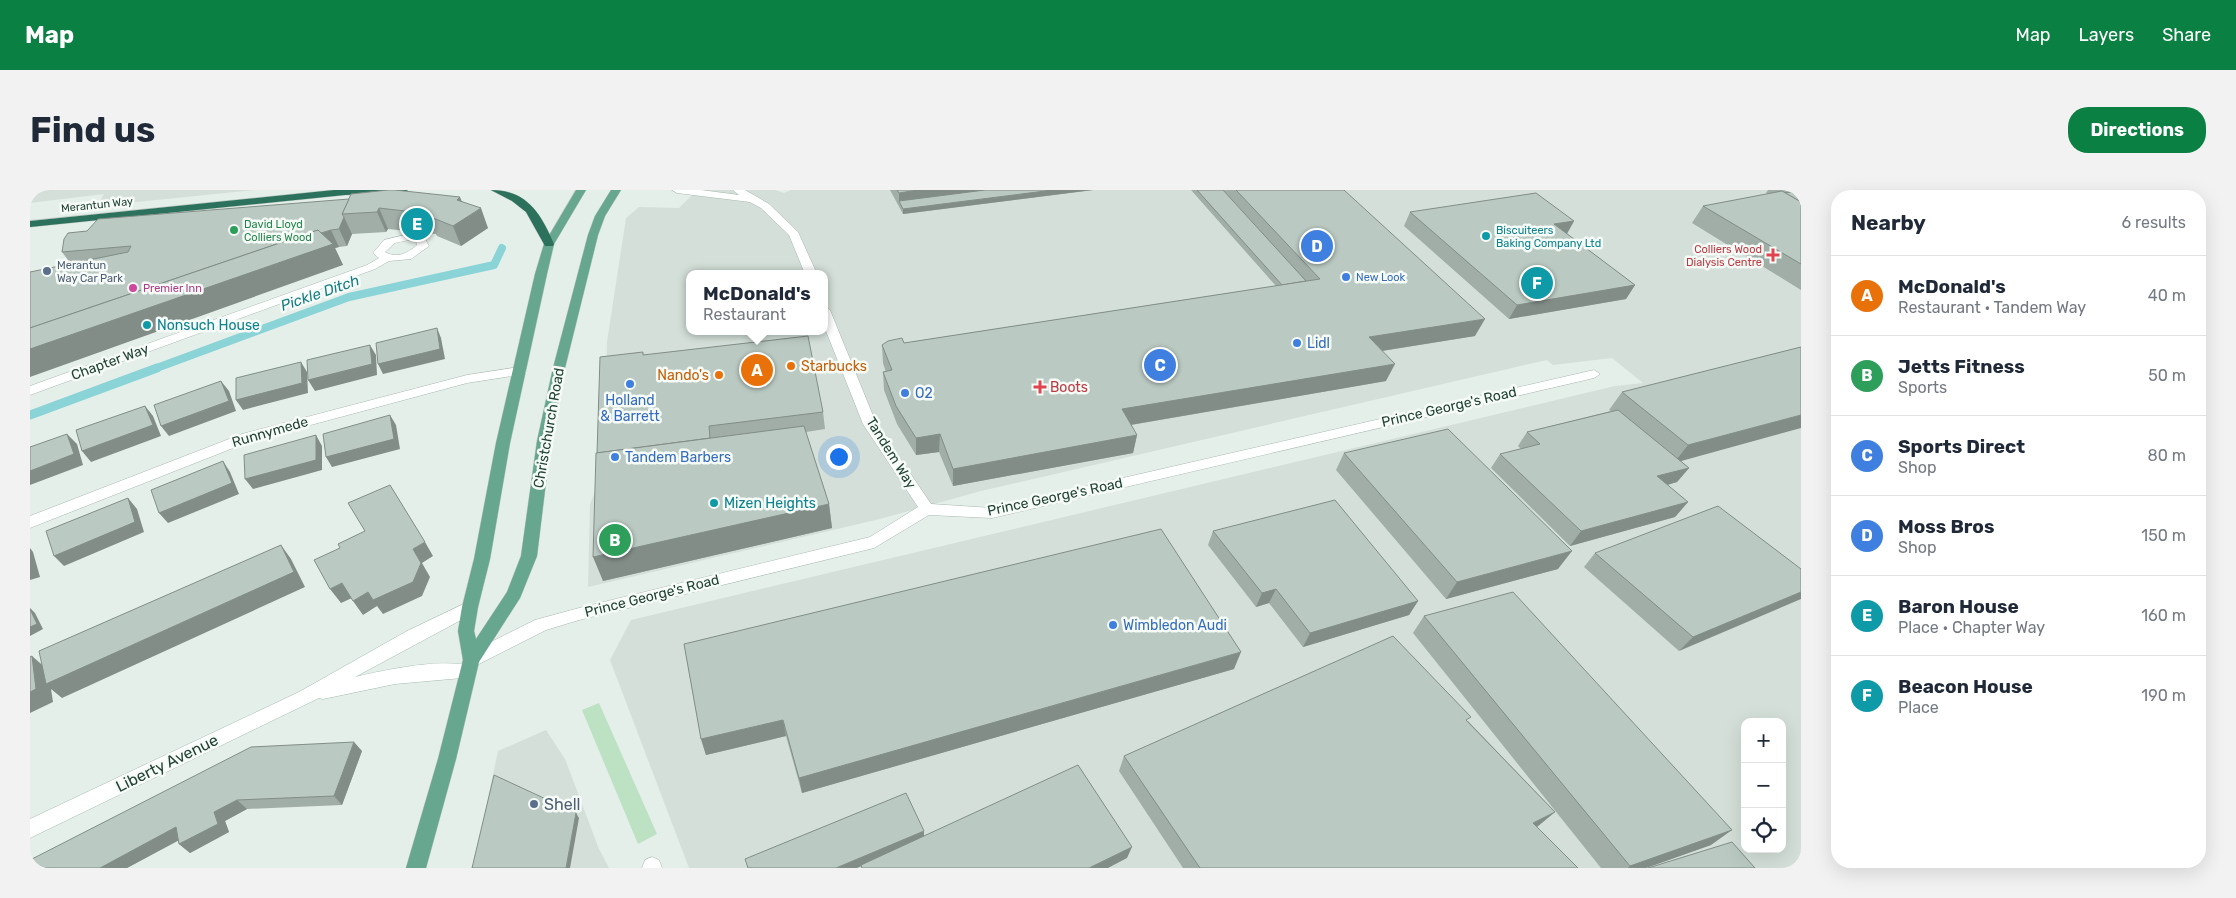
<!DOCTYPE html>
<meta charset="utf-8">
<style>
:root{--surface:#fff;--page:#f2f2f3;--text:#1f2937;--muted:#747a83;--line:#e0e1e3;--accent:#0b8043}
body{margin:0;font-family:Rubik,sans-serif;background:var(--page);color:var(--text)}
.controls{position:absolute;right:15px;bottom:15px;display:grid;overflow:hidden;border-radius:10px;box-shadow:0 5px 20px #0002}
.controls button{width:45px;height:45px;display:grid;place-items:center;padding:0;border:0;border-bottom:1px solid var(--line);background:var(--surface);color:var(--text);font:25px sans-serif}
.you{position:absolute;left:808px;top:266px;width:18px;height:18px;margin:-12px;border:4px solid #fff;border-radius:50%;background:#1a73e8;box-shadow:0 0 0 8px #1a73e833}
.badge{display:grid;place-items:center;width:32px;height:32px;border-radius:50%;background:var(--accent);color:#fff;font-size:16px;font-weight:700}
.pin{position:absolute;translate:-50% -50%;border:2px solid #fff;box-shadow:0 1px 5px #0006}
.popup{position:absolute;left:656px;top:80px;width:142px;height:65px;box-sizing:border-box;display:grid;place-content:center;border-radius:10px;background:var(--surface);filter:drop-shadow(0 1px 4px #0005);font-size:16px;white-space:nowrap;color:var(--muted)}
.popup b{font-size:19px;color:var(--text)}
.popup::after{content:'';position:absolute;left:50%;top:100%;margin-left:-10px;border:10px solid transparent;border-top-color:var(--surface)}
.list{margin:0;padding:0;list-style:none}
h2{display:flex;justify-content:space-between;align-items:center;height:65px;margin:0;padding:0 20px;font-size:21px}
h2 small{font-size:16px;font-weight:400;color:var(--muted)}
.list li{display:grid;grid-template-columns:32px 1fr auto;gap:15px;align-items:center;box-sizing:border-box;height:80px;padding:0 20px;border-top:1px solid var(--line)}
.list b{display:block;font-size:19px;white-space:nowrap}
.list p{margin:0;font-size:16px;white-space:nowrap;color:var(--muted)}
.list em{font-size:16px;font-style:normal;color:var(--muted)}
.icon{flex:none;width:28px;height:28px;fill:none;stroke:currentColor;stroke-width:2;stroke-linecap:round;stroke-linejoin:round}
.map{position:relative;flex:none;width:1771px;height:678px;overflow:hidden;border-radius:20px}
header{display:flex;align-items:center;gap:30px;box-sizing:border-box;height:70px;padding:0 25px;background:var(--accent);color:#fff}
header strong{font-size:24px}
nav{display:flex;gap:28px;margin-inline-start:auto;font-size:18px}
.intro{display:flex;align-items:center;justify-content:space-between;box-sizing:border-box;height:120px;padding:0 30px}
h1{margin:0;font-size:35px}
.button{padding:12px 22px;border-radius:20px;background:var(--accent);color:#fff;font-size:18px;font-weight:700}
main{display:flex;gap:30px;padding:0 30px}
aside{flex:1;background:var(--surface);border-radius:20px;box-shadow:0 5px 20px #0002}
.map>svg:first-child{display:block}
</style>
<header>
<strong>Map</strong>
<nav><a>Map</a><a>Layers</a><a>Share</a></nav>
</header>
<div class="intro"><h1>Find us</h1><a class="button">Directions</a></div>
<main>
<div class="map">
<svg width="1771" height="678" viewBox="0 0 1771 678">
<rect width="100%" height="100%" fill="#e5efe9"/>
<g fill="#d3dfd8" fill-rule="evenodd">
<polygon points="0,0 225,0 67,16 74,4 0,13"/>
<path d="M667,0h78l9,3 7,-3h1010v678h-1112l-79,-208 21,-40 984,-234 28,-3 -31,-25 -59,7 -6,-5 -566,131 -101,28 -292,68 2,-83 13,-31 4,-131 19,-124 13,-11 40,1zM660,84h134v57h-134zM1715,532h37v127h-37z"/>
<polygon points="516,540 535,569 569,659 579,678 443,678 468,561"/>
</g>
<polygon fill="#bde1c3" points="569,513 627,644 608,654 552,520"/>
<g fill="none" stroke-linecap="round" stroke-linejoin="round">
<polyline stroke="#8ad3d7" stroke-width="8" points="124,179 319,107 464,75 472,58"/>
<polyline stroke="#8ad3d7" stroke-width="9" points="0,225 127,178"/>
<defs>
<g id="street">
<polygon points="642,0 671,0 709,5 703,0 715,0 739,14 768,42 787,84 775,84 759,45 731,18 720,12 647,3"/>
<path d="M379,44l15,3 5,9 -18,13 -22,2 -14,8 -345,126v-9l337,-121 12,-7 -6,-5 11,-13zM379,50l7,1 1,4c-9,8 -20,14 -32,7l10,-9z"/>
<polygon points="794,117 800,120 846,233 901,314 962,318 1564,180 1570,184 1564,188 962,328 899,325 844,358 549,430 516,440 447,475 441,477 435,475 433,470 435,465 505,430 549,418 840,347 888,317 833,234 794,136"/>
<polygon points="490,177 496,181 495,184 437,193 221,251 0,338 0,326 212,244 437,185"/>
<polygon points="622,667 629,670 632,678 612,678 615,670"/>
</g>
<path id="secondary" d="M440,411l6,1 2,5 -2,5 -121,65c30,-7 90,-20 118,-10l3,5 -3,5 -78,7 -72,15 -4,-1 -289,140v-19l269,-127 108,-61z"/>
<polygon id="primary" points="546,0 556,0 524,54 517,84 480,253 460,369 448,417 444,441 446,449 477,402 491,366 507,251 523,178 558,45 565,26 581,0 591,0 575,26 568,45 535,178 521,251 507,366 490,408 449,472 426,569 396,678 376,678 408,569 433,470 428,441 432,417 444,369 466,253 505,84 514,54"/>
<g id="highway">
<polygon points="304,0 378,0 373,3 315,5 0,37 0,31"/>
<path d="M461,0c36,0 50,24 63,54l-1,2h-8l-19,-34 -14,-11z"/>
</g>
</defs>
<use href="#street" stroke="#a7b8b0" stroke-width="1"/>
<use href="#secondary" stroke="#a3bcb0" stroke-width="1"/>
<use href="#primary" stroke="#c1cac7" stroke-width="1"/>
<use href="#highway" stroke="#c1cac7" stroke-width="1"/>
<use href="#street" fill="#fff" fill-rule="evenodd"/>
<use href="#secondary" fill="#fff" fill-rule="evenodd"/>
<use href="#primary" fill="#67a790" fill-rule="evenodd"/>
<use href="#highway" fill="#2c715b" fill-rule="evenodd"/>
</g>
<g fill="#a0aea7">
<polygon points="860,0 1063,0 873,24"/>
<polygon points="1161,0 1314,0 1445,146 1352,161 1356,191 1101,235 1107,245 1103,263 923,296 909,262 886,265 867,234 854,200 853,182 856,182 853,173 852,155 874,153 1246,96"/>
<polygon points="1738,0 1771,0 1771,100 1662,33 1673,16 1738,4 1736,3"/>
<polygon points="432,11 458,38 431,56 407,46 406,44 358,39 356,42 322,44 317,56 309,57 305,58 313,75 41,74 32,62 38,43"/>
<polygon points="1380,22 1544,31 1537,44 1605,95 1596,109 1479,129 1374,36"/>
<polygon points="1771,157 1651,271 1659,278 1647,292 1637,295 1658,312 1645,327 1540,356 1461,278 1470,264 1491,259 1488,256 1497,242 1581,221 1579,220 1592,202"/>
<polygon points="614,165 793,222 795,239 776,242 799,314 802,338 573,391 567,263"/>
<polygon points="1314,263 1528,379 1416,409 1306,280"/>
<polygon points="1183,341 1388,411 1379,425 1273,457 1239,413 1226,417 1178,355"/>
<polygon points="1565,363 1771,379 1649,461 1554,377"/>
<polygon points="1394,426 1681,655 1616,678 1571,678 1383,443"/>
<polygon points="654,454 1204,479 772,603 756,546 676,565 671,549"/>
<polygon points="1438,531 1525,622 1507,637 1548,678 1153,678 1089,581 1094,566"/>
<polygon points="332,561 312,615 217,619 195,631 199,642 160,663 149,654 148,650 97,678 0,678"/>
</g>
<g fill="#828d88">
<polygon points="888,0 988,0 869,11 869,3"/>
<polygon points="1023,0 1063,0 873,24 873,19"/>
<polygon points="430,7 438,27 451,18 458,38 431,56 423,36 427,10"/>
<polygon points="349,18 358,39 356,42 347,22"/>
<polygon points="314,27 322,44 317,56 309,39"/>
<polygon points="1544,31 1536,45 1524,34"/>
<polygon points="301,40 309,57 305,58 313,75 0,187 0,143"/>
<polygon points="1605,95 1596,109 1479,129 1487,115"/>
<polygon points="1455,129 1445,146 1332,164 1339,147"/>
<polygon points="407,138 411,148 415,169 353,184 348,174"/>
<polygon points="340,155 346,165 347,185 285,201 278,190"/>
<polygon points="271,172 277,182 278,203 213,220 206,210"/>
<polygon points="1365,174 1356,191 1088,237 1092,219"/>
<polygon points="191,191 199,201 206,221 139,246 131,236"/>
<polygon points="115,216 123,226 131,246 61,272 52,261"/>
<polygon points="360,225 366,235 370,259 302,277 296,267"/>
<polygon points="1771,225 1771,238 1644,273 1658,255"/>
<polygon points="37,244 47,254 53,275 0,295 0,281"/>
<polygon points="910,244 909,262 886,265 886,248"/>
<polygon points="286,245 292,256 292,280 223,299 215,289"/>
<polygon points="1107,245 1103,263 923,296 923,279"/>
<polygon points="193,271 200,282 209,304 138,333 129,323"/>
<polygon points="1659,278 1647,292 1616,301 1627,286"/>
<polygon points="98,308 107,319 114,342 34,376 24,366"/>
<polygon points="1658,312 1645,327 1540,356 1551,341"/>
<polygon points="799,314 802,338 573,391 563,367"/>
<polygon points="395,352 403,366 392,373 400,387 392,406 353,424 347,416 333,425 323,411 338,402 383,359"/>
<polygon points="251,355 261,369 275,397 32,508 21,499 23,512 0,523 0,502 2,466 18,480"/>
<polygon points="0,358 3,362 10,387 0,390"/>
<polygon points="1542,361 1528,379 1416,409 1427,392"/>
<polygon points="312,393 322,408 311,413 300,399"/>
<polygon points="1246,399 1239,413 1226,417 1232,403"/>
<polygon points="1771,402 1771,409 1649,461 1663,447"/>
<polygon points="1388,411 1379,425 1273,457 1280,443"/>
<polygon points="0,418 5,423 13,439 0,446"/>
<polygon points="1211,462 1204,479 772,603 769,588"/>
<polygon points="753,530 756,546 676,565 671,549"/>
<polygon points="324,552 332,561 312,615 304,606"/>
<polygon points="207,610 217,619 195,631 199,642 160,663 149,654 184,622"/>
<polygon points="1525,622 1508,636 1488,648 1503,633"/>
<polygon points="546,623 549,628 540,678 536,678"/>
<polygon points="146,637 157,646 97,678 70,678"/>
<polygon points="1702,640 1681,655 1616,678 1598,678 1600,676"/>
<polygon points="894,641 894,649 827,678 806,678"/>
<polygon points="1102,657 1097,668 1078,678 1059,678"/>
</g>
<g fill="#bacac2" stroke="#828d88">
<polygon points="358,0 365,0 430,7 427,10 451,18 423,36 398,26 401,24 349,18 347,22 312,24 321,4"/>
<polygon points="867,0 888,0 869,3"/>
<polygon points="955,0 1023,0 873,19 869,11"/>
<polygon points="1167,0 1193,0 1276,91 1252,95"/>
<polygon points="1206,0 1314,0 1455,129 1339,147 1365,174 1092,219 1107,245 923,279 910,244 886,248 866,216 853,182 862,180 852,155 858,151 872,148 874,153 1290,89"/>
<polygon points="1765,0 1771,0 1771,12 1755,3 1767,1"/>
<polygon points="1752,1 1771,12 1771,74 1673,16"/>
<polygon points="1506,3 1544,31 1524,34 1605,95 1487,115 1380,22"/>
<polygon points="319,9 312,24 314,27 309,39 301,40 291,43 288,40 0,138 0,82 98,62 101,56 32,62 34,49 38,43 57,41 68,29"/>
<polygon points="288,40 303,54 0,159 0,138"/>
<polygon points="407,138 410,159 348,174 346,153"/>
<polygon points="778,146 793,222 679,236 680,248 567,263 570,167 613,162 613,165"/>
<polygon points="340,155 342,174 278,190 277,170"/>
<polygon points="1771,157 1771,225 1658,255 1592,202"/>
<polygon points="271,172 272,193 206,210 206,188"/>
<polygon points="191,191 199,211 131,236 124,215"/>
<polygon points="115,216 123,235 52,261 46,240"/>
<polygon points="1588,220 1659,278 1627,286 1658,312 1551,341 1470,264 1510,254 1497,242"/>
<polygon points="360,225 364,249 296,267 293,244"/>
<polygon points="774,236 799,314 563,367 566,263"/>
<polygon points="1418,239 1542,361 1427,392 1314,263"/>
<polygon points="37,244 44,264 0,281 0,257"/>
<polygon points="286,245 286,270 215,289 214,265"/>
<polygon points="193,271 202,293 129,323 121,300"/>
<polygon points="360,295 395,352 383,359 391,373 383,392 343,410 338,402 323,411 312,393 300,399 284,370 310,358 308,354 335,341 318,313"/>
<polygon points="98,308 105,332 24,366 16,341"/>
<polygon points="1305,310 1388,411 1280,443 1246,399 1232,403 1183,341"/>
<polygon points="1688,316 1771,379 1771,402 1663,447 1565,363"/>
<polygon points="1131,339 1211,462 769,588 753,530 671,549 654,454"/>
<polygon points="251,355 264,382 16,494 9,461"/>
<polygon points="1483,402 1702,640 1600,676 1394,426"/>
<polygon points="0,419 7,434 0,437"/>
<polygon points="1363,446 1441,527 1436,530 1525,622 1503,633 1548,678 1170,678 1094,566"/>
<polygon points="2,466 6,499 0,502 0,467"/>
<polygon points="324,552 304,606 207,610 184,622 188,634 149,654 146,637 70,678 0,678 0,670 221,557"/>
<polygon points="1048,575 1102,657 1059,678 832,678 831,675"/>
<polygon points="464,585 546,623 536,678 442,678"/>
<polygon points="876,603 894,641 806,678 718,678 715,669"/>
<polygon points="1702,652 1725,678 1618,678"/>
</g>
<circle fill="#2e9e5b" stroke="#f6fbf8" stroke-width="2" cx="204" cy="40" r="5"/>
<g fill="#0f9aa8" stroke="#f6fbf8" stroke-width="2">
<circle cx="1456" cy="46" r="5"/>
<circle cx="117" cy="135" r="5"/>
<circle cx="684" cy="313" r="5"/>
</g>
<g fill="#e0444e" stroke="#f6fbf8" stroke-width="2">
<path d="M1740.5 57.5h5v5h5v5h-5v5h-5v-5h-5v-5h5z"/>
<path d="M1007.5 189.5h5v5h5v5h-5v5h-5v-5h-5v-5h5z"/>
</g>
<g fill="#5c6f8a" stroke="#f6fbf8" stroke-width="2">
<circle cx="17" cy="81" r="5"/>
<circle cx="504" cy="614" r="5"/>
</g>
<g fill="#3f7fe0" stroke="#f6fbf8" stroke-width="2">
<circle cx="1316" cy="87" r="5"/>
<circle cx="1267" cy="153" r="5"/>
<circle cx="600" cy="194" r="5"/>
<circle cx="875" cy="203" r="5"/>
<circle cx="585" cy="267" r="5"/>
<circle cx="1083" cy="435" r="5"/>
</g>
<circle fill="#d1479c" stroke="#f6fbf8" stroke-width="2" cx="103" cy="98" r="5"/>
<g fill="#e8710a" stroke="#f6fbf8" stroke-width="2">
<circle cx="761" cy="176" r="5"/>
<circle cx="689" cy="185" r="5"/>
</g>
<g text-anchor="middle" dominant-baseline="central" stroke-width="5" stroke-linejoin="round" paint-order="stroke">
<g font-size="11" fill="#224336" stroke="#f6fbf8">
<text transform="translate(67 15) rotate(-6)">Merantun Way</text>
</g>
<g font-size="11" fill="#27864d" stroke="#f6fbf8" text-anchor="start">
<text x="214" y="34">David Lloyd<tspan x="214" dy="13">Colliers Wood</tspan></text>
</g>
<g font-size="11" fill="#0d838f" stroke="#f6fbf8" text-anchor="start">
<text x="1466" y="40">Biscuiteers<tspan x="1466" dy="13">Baking Company Ltd</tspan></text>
</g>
<g font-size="11" fill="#be3a42" stroke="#f6fbf8" text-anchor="end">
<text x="1732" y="59">Colliers Wood<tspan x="1732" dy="13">Dialysis Centre</tspan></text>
</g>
<g font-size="11" fill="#4e5e75" stroke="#f6fbf8" text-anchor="start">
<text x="27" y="75">Merantun<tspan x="27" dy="13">Way Car Park</tspan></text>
</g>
<g font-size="11" fill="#366cbe" stroke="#f6fbf8" text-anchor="start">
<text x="1326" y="87">New Look</text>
</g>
<g font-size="11" fill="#b23c85" stroke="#f6fbf8" text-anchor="start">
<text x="113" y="98">Premier Inn</text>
</g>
<g font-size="14" fill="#0d838f" stroke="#f6fbf8" text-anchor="start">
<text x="127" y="135">Nonsuch House</text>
<text x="694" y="313">Mizen Heights</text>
</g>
<g font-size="14" fill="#366cbe" stroke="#f6fbf8" text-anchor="start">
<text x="1277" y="153">Lidl</text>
<text x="885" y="203">O2</text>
<text x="600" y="210" text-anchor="middle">Holland<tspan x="600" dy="16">&amp; Barrett</tspan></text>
<text x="595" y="267">Tandem Barbers</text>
<text x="1093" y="435">Wimbledon Audi</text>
</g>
<g font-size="14" fill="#224336" stroke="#f6fbf8">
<text transform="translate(80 172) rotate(-20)">Chapter Way</text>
<text transform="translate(1419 217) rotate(-13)">Prince George's Road</text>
<text transform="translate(519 238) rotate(-80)">Christchurch Road</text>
<text transform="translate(240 242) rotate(-16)">Runnymede</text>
<text transform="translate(861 263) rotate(58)">Tandem Way</text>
<text transform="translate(1025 307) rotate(-12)">Prince George's Road</text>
<text transform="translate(622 406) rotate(-14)">Prince George's Road</text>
</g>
<g font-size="14" fill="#c56008" stroke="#f6fbf8" text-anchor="start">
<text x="771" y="176">Starbucks</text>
<text x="679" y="185" text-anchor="end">Nando's</text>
</g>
<g font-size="14" fill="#be3a42" stroke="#f6fbf8" text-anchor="start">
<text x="1020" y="197">Boots</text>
</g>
<g font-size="15" font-style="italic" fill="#187d83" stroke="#f6fbf8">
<text transform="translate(290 103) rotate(-19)">Pickle Ditch</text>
</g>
<g font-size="16" fill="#224336" stroke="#f6fbf8">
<text transform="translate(137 573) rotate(-26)">Liberty Avenue</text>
</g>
<g font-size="16" fill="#4e5e75" stroke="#f6fbf8" text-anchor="start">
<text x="514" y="614">Shell</text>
</g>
</g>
</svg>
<div class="controls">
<button>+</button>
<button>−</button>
<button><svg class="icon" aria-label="locate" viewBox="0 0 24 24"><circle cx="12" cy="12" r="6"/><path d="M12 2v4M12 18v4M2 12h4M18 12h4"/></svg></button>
</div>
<div class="you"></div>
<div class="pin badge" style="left:727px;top:180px;background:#e8710a">A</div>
<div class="popup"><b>McDonald's</b>Restaurant</div>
<div class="pin badge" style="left:585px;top:350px;background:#2e9e5b">B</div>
<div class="pin badge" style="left:1130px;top:175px;background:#3f7fe0">C</div>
<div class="pin badge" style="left:1287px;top:56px;background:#3f7fe0">D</div>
<div class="pin badge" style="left:387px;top:34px;background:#0f9aa8">E</div>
<div class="pin badge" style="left:1507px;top:93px;background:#0f9aa8">F</div>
</div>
<aside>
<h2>Nearby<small>6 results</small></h2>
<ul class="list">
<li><span class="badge" style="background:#e8710a">A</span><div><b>McDonald's</b><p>Restaurant · Tandem Way</p></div><em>40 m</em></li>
<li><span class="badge" style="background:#2e9e5b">B</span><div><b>Jetts Fitness</b><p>Sports</p></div><em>50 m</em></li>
<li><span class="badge" style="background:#3f7fe0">C</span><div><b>Sports Direct</b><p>Shop</p></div><em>80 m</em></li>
<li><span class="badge" style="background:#3f7fe0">D</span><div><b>Moss Bros</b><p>Shop</p></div><em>150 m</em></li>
<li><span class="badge" style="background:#0f9aa8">E</span><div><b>Baron House</b><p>Place · Chapter Way</p></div><em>160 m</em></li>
<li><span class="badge" style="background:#0f9aa8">F</span><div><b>Beacon House</b><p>Place</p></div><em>190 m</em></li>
</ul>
</aside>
</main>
